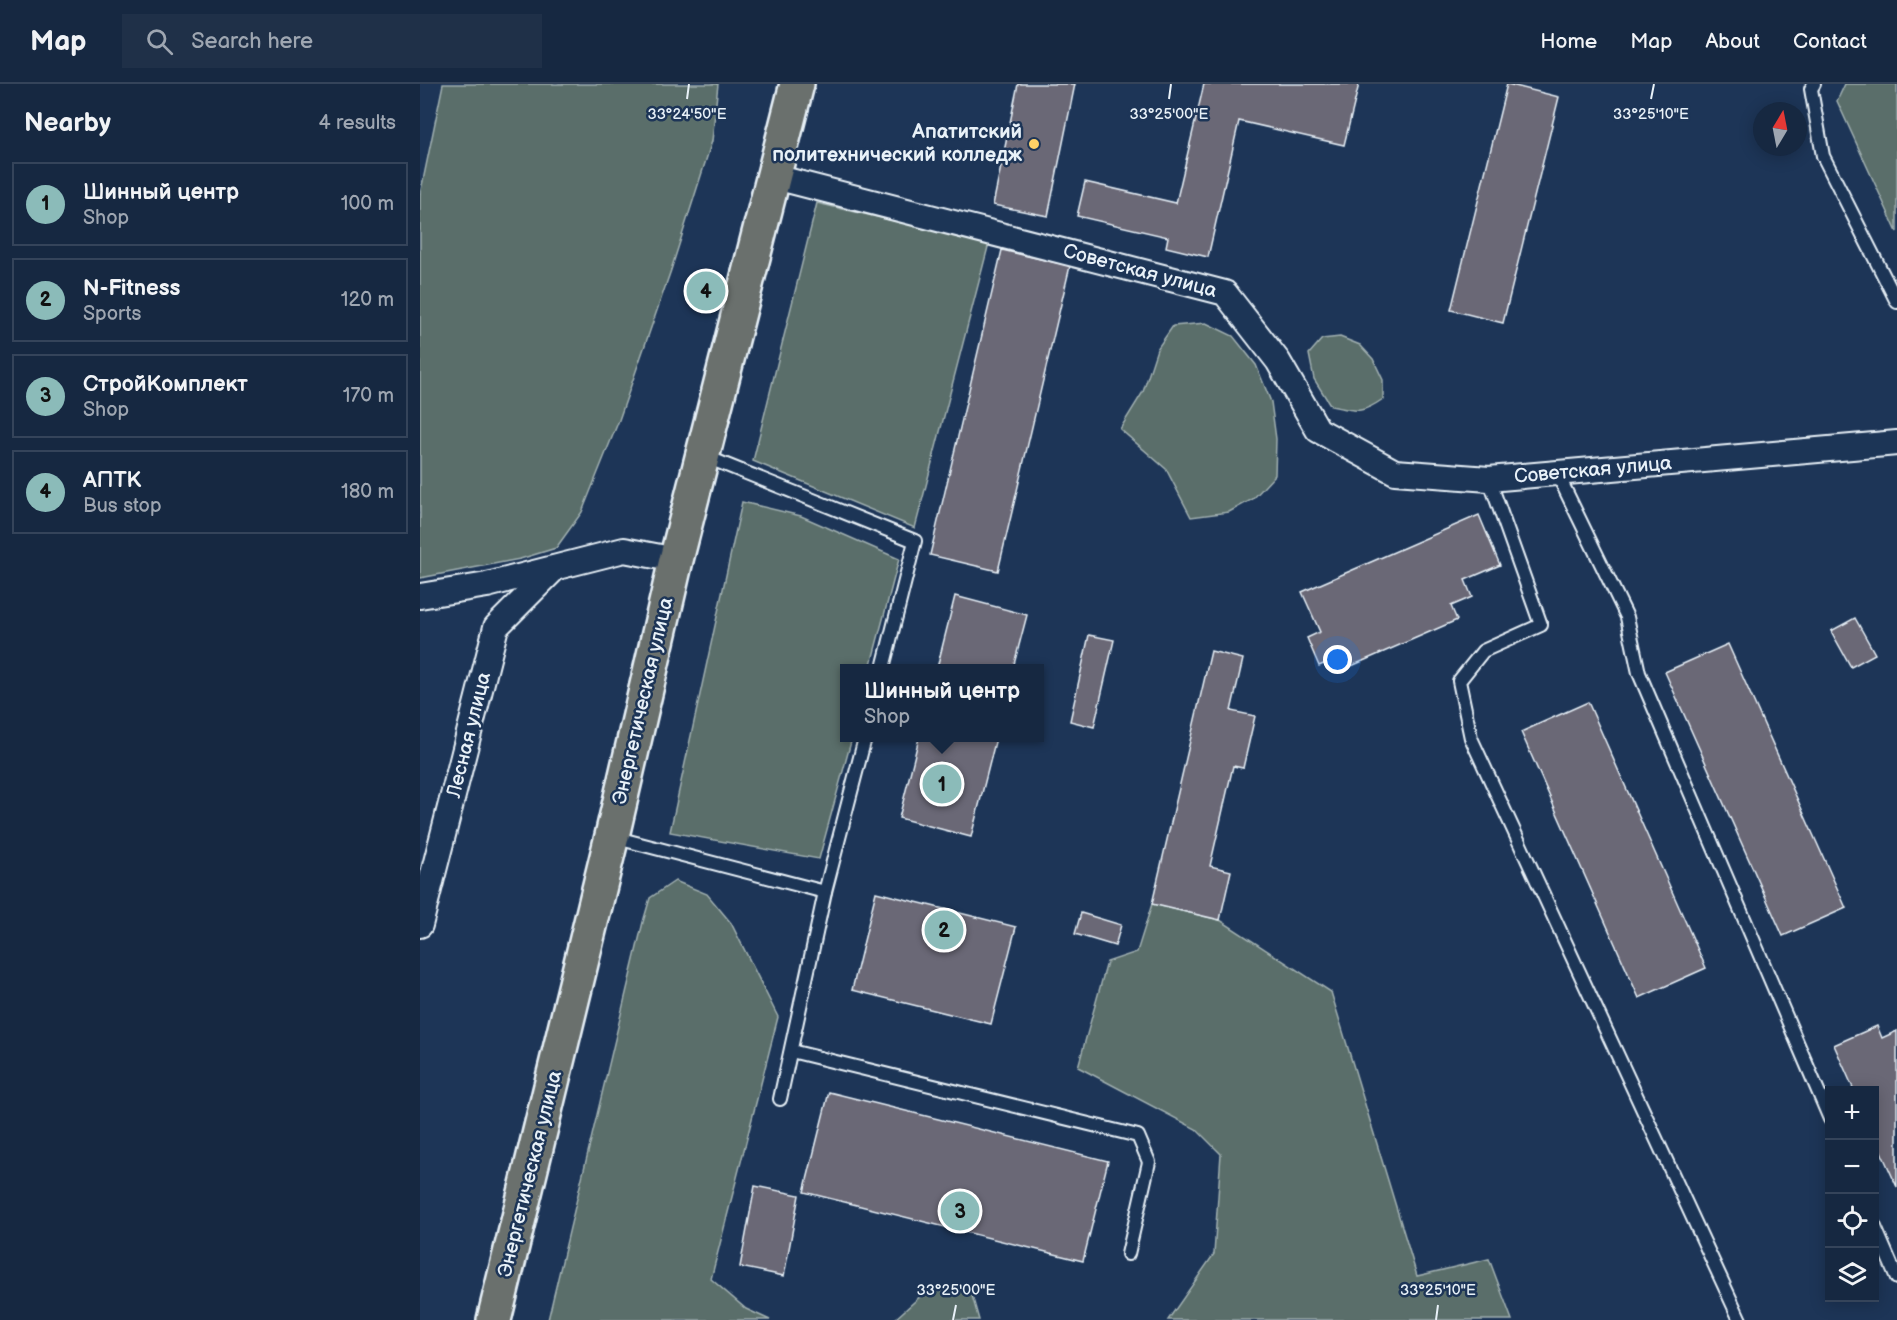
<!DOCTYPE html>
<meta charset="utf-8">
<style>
:root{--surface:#162841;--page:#1f3048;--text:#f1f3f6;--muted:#9ea6b1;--line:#35445a;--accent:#8bbbb9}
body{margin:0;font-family:"Balsamiq Sans",sans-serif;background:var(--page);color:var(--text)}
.controls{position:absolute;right:18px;bottom:18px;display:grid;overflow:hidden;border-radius:0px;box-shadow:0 3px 15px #0003}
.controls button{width:54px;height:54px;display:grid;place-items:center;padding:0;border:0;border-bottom:2px solid var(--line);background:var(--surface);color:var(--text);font:30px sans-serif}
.compass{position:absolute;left:1333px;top:18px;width:54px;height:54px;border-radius:50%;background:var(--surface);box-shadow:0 3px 15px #0003;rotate:10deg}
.you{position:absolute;left:918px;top:576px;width:21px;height:21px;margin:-15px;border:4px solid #fff;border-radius:50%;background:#1a73e8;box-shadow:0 0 0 9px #1a73e833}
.badge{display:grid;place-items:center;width:39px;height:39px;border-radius:50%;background:var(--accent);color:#111;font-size:20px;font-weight:700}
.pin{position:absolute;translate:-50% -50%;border:3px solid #fff;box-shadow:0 2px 6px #0006}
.popup{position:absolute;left:420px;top:580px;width:204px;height:78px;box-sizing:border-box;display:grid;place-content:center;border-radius:0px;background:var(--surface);filter:drop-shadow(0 2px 4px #0005);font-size:20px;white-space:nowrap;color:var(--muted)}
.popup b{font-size:22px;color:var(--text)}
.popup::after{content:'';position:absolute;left:50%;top:100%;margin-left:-12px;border:12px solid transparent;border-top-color:var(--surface)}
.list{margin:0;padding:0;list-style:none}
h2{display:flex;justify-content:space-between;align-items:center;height:78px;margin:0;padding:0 24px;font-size:26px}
h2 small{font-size:20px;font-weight:400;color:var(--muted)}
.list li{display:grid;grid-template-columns:39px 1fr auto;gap:18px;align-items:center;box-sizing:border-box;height:84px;margin:0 12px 12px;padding:0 12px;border:2px solid var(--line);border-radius:0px}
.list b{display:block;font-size:22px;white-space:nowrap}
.list p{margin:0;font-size:20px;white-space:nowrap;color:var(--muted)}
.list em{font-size:20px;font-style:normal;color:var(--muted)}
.icon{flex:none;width:33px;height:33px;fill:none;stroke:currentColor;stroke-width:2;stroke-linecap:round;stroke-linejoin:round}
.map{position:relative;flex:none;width:1477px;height:1236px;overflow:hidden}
header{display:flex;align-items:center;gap:36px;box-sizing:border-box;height:84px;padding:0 30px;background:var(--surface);border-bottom:2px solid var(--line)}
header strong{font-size:28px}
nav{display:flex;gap:33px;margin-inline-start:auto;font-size:21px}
.search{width:420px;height:54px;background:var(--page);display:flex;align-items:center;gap:15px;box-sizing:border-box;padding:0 21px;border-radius:0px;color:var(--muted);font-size:22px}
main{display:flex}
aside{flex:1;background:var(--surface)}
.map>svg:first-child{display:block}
</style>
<header>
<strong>Map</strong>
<div class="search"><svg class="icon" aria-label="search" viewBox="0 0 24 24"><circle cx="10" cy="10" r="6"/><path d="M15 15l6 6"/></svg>Search here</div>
<nav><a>Home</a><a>Map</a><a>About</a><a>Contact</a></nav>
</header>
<main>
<aside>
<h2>Nearby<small>4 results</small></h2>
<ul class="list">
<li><span class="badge">1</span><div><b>Шинный центр</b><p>Shop</p></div><em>100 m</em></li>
<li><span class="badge">2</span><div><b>N-Fitness</b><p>Sports</p></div><em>120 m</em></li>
<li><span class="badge">3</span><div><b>СтройКомплект</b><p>Shop</p></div><em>170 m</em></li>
<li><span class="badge">4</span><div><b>АПТК</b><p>Bus stop</p></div><em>180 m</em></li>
</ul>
</aside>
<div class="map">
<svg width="1477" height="1236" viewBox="0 0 1477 1236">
<rect width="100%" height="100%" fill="#1d3557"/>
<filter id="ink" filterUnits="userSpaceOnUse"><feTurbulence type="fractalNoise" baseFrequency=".0167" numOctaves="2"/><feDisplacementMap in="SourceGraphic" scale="12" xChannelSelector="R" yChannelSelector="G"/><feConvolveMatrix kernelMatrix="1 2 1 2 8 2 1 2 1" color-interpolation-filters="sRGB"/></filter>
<g filter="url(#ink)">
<g fill="#5a6e6a" stroke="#a1b0b1" stroke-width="1.5">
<polygon points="23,0 298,0 292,57 251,186 199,336 162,428 136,464 100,475 0,494 0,111"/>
<polygon points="1425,0 1477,0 1477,148 1417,17"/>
<polygon points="397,119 569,159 495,444 333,377"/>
<polygon points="786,239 813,252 836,281 851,318 856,355 855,391 833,415 809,428 771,433 746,385 700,345 723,308 737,265 753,242"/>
<path d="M920,253l20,8 13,14 10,21v19c-23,16 -27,12 -52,7l-17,-27 -5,-25 13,-15z"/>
<polygon points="322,418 381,432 479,475 450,584 424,584 424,654 432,654 399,775 250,748"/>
<polygon points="255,797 287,810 311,839 358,933 291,1195 326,1225 350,1236 128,1236 223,838 230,814"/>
<polygon points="732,820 800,836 911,908 997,1192 1069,1175 1092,1236 748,1236 794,1170 801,1070 776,1045 658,983 687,878 717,868"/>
<polygon points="549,1201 559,1236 474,1236 503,1210"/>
</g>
<g fill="#6b6776" stroke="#e8f1f8" stroke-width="1.5">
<polygon points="598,0 655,0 628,132 573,121"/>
<polygon points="784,0 939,0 924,61 819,37 788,173 746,163 748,153 657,132 665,98 756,119"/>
<polygon points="1087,0 1139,13 1083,239 1031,226"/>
<polygon points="582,166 650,182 578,487 510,471"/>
<polygon points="1059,431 1080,481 1045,496 1052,513 1031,522 1037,536 920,587 915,575 899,582 887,554 900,548 882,508"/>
<polygon points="535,512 607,531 593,584 517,584"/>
<polygon points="1435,534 1455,570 1431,583 1411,547"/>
<polygon points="669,551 694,556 674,643 650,637"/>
<polygon points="1308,560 1426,824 1363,852 1245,588"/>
<polygon points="791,567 823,575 811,627 835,632 823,684 813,682 790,782 811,787 800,836 732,820"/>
<polygon points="1168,618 1286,884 1219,914 1101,648"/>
<polygon points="499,654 576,654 551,753 479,734"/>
<polygon points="456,808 596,843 571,940 432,906"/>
<polygon points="661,829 701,841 695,862 655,850"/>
<polygon points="1457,942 1462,954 1477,947 1477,1103 1454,1052 1454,1006 1434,1006 1414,961"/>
<polygon points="409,1008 688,1077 663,1177 384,1108"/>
<polygon points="335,1102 379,1111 364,1192 320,1183"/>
</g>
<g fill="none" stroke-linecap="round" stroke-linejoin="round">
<defs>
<g id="lane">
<polyline points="1394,0 1391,5 1403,72 1477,218"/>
<polyline points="284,372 495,457 463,584"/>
<polyline points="1137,389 1207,533 1219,589 1410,1035"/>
<polyline points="1069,395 1121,541 1063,567 1039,597 1051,654 1320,1236"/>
<polyline points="193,753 405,808 360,1015"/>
<polyline points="405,808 445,654"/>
<polyline points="371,967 718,1052 729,1078 708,1170"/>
<polyline points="1454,1141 1477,1194"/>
</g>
<g id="street">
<polyline points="355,93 805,209 858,277 898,346 975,388 1069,395 1477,359"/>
<polyline points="0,512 67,501 204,466 256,476"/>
<polyline points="0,841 76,543 135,484"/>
</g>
<polyline id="primary" points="74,1236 192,752 256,476 377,0"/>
</defs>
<use href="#lane" stroke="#e8f1f8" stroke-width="16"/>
<use href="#street" stroke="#e8f1f8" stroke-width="28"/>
<use href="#primary" stroke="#e8f1f8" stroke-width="38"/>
<use href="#lane" stroke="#1d3557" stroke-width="12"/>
<use href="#street" stroke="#1d3557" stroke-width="24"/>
<use href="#primary" stroke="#6a706d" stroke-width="33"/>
</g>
</g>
<path fill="none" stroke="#e8f1f8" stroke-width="2" d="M267,15l2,-15M749,15l2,-15M1231,15l3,-15M533,1236l3,-15M1016,1236l2,-15"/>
<circle fill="#ffd166" stroke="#1d3557" stroke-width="2" cx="614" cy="60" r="6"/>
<g text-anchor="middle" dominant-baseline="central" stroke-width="5" stroke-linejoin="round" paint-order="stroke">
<g font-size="20" font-weight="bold" fill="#e8f1f8" stroke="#1d3557" text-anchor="end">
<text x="602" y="48">Апатитский<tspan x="602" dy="23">политехнический колледж</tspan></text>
</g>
<g font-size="20" fill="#e8f1f8" stroke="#1d3557">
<text transform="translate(720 187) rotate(15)">Советская улица</text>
<text transform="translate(1173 386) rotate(-5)">Советская улица</text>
<text transform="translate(223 617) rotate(-77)">Энергетическая улица</text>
<text transform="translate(49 651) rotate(-76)">Лесная улица</text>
<text transform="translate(110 1090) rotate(-76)">Энергетическая улица</text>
</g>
</g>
<g font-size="15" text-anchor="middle" fill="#e8f1f8" stroke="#1d3557" stroke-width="5" stroke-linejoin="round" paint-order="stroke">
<text x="1231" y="35">33°25'10"E</text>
<text x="267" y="35">33°24'50"E</text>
<text x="749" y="35">33°25'00"E</text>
<text x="536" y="1211">33°25'00"E</text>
<text x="1018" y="1211">33°25'10"E</text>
</g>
</svg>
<div class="controls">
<button>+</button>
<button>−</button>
<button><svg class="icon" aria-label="locate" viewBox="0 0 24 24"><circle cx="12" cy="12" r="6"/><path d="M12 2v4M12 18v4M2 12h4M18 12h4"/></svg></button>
<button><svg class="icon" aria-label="layers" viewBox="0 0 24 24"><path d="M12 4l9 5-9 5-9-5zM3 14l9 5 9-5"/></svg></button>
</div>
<svg class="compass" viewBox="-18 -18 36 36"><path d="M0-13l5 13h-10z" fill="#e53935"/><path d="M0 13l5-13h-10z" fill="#9ea6b1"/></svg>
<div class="you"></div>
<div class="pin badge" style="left:522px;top:700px">1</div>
<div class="popup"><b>Шинный центр</b>Shop</div>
<div class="pin badge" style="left:524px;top:846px">2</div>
<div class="pin badge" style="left:540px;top:1127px">3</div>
<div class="pin badge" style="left:286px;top:207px">4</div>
</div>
</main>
